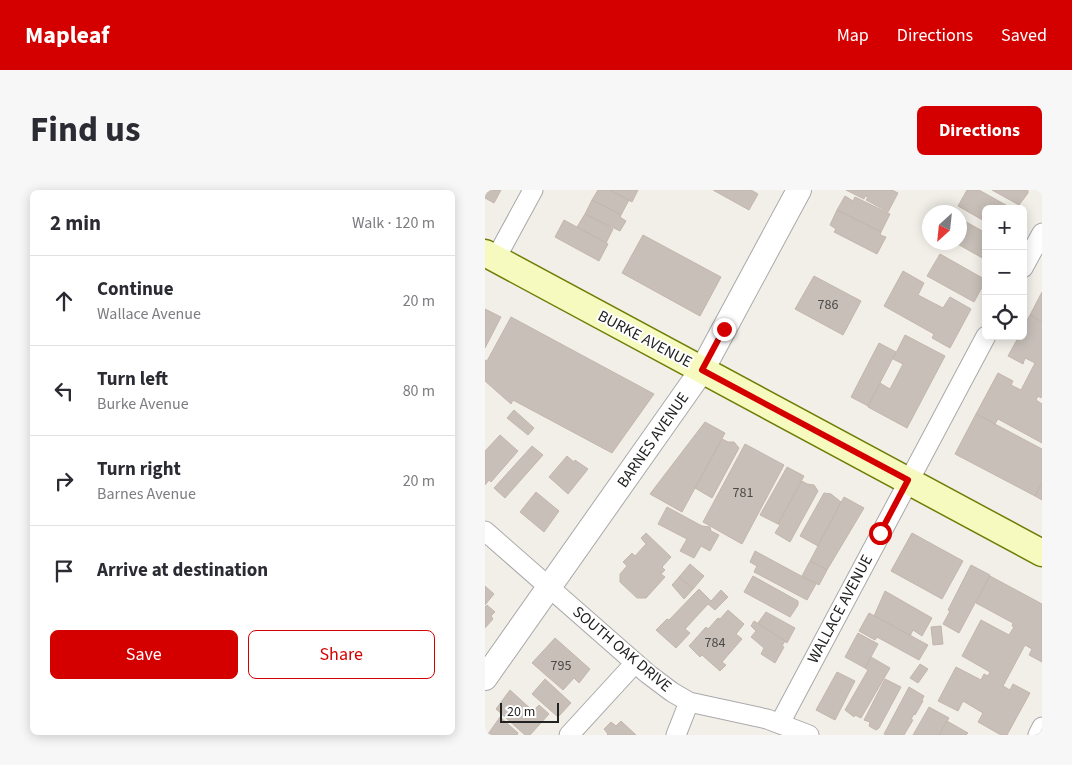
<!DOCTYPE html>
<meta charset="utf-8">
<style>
:root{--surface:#fff;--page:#f7f7f7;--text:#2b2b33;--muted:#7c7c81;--line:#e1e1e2;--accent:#d40000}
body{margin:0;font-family:"Source Sans 3",sans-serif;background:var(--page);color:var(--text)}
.controls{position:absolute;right:15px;top:15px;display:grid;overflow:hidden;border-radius:8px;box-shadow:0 2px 12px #0003}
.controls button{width:45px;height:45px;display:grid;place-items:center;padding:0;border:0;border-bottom:1px solid var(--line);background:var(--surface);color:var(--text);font:25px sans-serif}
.compass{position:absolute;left:437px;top:15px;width:45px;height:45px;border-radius:50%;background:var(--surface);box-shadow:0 2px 12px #0003;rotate:207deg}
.scale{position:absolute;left:15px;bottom:12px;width:59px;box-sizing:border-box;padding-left:5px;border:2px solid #222;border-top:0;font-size:14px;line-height:18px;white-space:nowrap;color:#222;-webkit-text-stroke:4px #fff;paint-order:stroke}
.stop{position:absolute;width:15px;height:15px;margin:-11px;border:4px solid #d40000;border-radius:50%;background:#fff}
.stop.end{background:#d40000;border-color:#fff;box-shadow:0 1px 5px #0008}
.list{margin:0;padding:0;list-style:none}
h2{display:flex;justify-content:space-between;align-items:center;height:65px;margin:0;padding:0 20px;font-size:21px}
h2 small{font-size:16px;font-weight:400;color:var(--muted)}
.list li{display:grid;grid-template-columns:32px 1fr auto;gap:15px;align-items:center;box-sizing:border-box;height:90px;padding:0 20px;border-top:1px solid var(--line)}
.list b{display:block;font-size:19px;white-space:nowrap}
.list p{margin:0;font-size:16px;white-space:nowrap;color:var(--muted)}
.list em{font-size:16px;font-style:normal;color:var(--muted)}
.actions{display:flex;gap:10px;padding:15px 20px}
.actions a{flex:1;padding:11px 0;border:1px solid var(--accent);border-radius:8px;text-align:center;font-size:18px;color:var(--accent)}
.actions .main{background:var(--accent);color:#fff}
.icon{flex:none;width:28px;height:28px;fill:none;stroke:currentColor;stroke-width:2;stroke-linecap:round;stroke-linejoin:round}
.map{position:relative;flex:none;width:557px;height:545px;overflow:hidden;border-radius:8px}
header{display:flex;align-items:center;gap:30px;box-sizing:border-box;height:70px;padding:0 25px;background:var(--accent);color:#fff}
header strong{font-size:24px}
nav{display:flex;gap:28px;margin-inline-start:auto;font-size:18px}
.intro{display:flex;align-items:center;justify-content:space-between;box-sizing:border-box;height:120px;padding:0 30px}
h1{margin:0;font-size:35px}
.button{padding:12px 22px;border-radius:8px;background:var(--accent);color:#fff;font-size:18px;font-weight:700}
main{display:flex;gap:30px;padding:0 30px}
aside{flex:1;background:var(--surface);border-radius:8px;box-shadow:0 2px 12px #0003}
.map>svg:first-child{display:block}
</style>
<header>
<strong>Mapleaf</strong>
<nav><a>Map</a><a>Directions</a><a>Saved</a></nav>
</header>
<div class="intro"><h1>Find us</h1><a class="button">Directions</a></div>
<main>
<aside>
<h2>2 min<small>Walk · 120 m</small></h2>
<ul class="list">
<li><svg class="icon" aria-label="ahead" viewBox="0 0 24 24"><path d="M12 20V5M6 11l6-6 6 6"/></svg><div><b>Continue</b><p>Wallace Avenue</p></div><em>20 m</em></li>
<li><svg class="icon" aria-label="left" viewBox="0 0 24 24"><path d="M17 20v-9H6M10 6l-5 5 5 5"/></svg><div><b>Turn left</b><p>Burke Avenue</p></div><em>80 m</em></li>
<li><svg class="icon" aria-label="right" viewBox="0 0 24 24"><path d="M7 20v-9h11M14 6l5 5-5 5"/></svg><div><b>Turn right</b><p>Barnes Avenue</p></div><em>20 m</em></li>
<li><svg class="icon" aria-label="arrive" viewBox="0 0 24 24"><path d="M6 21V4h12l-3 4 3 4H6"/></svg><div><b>Arrive at destination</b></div></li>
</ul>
<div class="actions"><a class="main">Save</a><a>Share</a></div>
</aside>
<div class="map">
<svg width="557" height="545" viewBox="0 0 557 545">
<rect width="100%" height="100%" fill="#f2efe9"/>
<g fill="#c7bfb8" stroke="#c4b6ab">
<polygon points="0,0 16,0 9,13 0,8"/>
<polygon points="113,0 125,0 144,10 136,25 107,10"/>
<polygon points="125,0 153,0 147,12"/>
<polygon points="228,0 266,0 273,4 264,20"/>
<polygon points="361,0 407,0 413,3 403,22 381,10 383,7 380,6 379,9"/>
<polygon points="482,0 494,0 528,19 501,19 501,32 473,16"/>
<polygon points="507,0 543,0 543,3 534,15"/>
<polygon points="360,6 368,11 370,7 405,24 396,42 352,20"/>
<polygon points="107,10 136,25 135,27 141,31 135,41 100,24"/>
<polygon points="352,20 396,42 395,45 401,47 392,64 349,42 351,39 345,35"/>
<polygon points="100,24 128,39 121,53 92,37"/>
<polygon points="474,28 501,43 501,70 469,52 474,52"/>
<polygon points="79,30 123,54 114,71 70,47"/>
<polygon points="158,45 236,87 215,126 137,83"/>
<polygon points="455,64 501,90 489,112 442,86"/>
<polygon points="418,81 439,93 433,105 458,118 465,107 486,119 465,158 447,148 449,144 399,116"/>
<polygon points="329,86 376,111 358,145 310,119"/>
<polygon points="557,102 557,132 545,125"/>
<polygon points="0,119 16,127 0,158"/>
<polygon points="545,125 557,132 557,206 556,208 553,206 551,210 557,214 557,253 513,229 510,234 491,224 513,183 528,191 526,195 536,200 550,173 540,168 538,174 523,166 534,146 538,146 538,137"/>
<polygon points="26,127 169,204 127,263 28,210 26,214 0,191 0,170 2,171"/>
<polygon points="420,145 460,166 422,238 383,217 395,193 405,199 418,174 408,169"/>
<polygon points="394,153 411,162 383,216 366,207"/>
<polygon points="29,220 49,238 43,245 22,228"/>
<polygon points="491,224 557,259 557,293 550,306 470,264"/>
<polygon points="220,232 240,243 197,322 165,304"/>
<polygon points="15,245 33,261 6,292 4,290 0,295 0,261"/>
<polygon points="237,249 243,252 249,252 254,258 227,308 210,298"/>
<polygon points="260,254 299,275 257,354 218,332"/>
<polygon points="47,256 58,265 20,308 9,298"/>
<polygon points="82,266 89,272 90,270 103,279 83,304 64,287"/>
<polygon points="302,277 319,286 293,334 275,325"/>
<polygon points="317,291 322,294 329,295 333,301 305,352 290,343 295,335 293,334"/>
<polygon points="557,293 557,310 550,306"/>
<polygon points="51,302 74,321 59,342 35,322"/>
<polygon points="339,303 346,304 356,312 333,356 315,346"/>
<polygon points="359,307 379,318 342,380 325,371"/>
<polygon points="182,317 217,336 225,337 226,341 234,345 225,361 216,356 209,368 195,361 202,349 173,334"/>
<polygon points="161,343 186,367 177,377 180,380 176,384 180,387 161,408 152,408 135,392 135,384 142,376 138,372 147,363 150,366 161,354 156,348"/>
<polygon points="427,343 478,371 457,409 406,381"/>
<polygon points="270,361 331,394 322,410 269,382 272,376 265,372"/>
<polygon points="325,371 342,380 334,395 317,386"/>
<polygon points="205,374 219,386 208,399 194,387"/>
<polygon points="486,375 505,385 474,443 458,434 465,421 463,420"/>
<polygon points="268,386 313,411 313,415 305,427 259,402"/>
<polygon points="505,386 557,414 557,472 544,465 547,459 540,455 518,496 525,500 528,494 545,503 522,545 516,545 493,532 498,523 478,511 473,521 453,511 471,477 496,490 499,484 503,486 505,482 477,466 496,430 524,445 529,437 527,436 528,433 491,413"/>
<polygon points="194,387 208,399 199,409 187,395"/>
<polygon points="0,396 9,404 0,415"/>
<polygon points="214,399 226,411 236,400 243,407 230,420 223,414 200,439 205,443 191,458 171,440 182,429 184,430"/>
<polygon points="400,401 447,428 437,446 428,440 425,446 389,426"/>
<polygon points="2,415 10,422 6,426 8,429 0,438 0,417"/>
<polygon points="243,420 259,434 251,444 257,449 237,472 241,475 235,481 217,465 215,467 204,456 221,437 223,439 233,428 235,429"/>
<polygon points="281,422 310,438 302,453 273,433"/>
<polygon points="384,423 443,455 434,470 392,447 390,450 374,441"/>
<polygon points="269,431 300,451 297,456 299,457 290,473 276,464 279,458 266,447 271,441 266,436"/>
<polygon points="456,436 458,454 448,455 446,437"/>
<polygon points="373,443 393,454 380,478 360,467"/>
<polygon points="70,448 105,479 94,493 89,488 78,500 47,473"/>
<polygon points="386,467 405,478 376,528 370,525 369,527 360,520 383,480 380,478"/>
<polygon points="435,474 443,479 433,493 425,488"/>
<polygon points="352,482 370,491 350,530 331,520"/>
<polygon points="60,489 86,513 73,527 47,504"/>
<polygon points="400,489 416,497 394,538 391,540 384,536 385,532 379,530"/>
<polygon points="424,497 439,506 437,510 438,511 430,525 429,524 426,529 428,530 419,545 402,545 399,544"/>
<polygon points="25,500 48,521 54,515 64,524 45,545 40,545 11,519"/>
<polygon points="444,517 464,528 454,545 428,545"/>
<polygon points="15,527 33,543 32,545 0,545 2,543 3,544"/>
<polygon points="136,531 151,545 122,545 123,544 119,539 126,532 131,536"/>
<polygon points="462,531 483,543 481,545 454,545"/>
</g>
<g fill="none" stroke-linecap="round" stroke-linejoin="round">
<defs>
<g id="minor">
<polyline points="11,68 48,0"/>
<polyline points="538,78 557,43"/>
<polyline points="0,341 163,484 187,502 204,512 282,529 324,545"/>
<polyline points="295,533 501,146"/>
<polyline points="84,545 150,473"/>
<polyline points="191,545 204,512"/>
<polyline points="553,545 557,537"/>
</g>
<polyline id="tertiary" points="0,488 217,180 314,0"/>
<polyline id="secondary" points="0,63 557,363"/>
</defs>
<use href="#minor" stroke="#a9a9a9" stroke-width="21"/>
<use href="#tertiary" stroke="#a9a9a9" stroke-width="26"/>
<use href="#secondary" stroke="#707d05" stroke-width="29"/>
<use href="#minor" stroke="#fff" stroke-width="19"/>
<use href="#tertiary" stroke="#fff" stroke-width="24"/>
<use href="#secondary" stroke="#f7fabf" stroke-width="26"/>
</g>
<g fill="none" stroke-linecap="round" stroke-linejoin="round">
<polyline stroke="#d40000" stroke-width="6" points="239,139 217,180 423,290 395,343"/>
</g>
<g text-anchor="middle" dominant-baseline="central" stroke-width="4" stroke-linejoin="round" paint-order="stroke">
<g font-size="14" fill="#4b4948">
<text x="343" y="115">786</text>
<text x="258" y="303">781</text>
<text x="230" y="453">784</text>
<text x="76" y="476">795</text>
</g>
<g font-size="16" fill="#222" stroke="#fff">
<text transform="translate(160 149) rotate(28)">BURKE AVENUE</text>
<text transform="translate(168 250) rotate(-55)">BARNES AVENUE</text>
<text transform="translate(355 419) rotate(-62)">WALLACE AVENUE</text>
<text transform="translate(137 459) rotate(40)">SOUTH OAK DRIVE</text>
</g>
</g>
</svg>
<div class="controls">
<button>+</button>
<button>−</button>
<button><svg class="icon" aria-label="locate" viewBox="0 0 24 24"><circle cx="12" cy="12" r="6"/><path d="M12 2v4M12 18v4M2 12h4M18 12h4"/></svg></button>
</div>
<svg class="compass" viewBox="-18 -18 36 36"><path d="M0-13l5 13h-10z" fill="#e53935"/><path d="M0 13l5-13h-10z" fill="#7c7c81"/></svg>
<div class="scale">20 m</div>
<div class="stop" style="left:395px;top:343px"></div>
<div class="stop end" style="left:239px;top:139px"></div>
</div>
</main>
